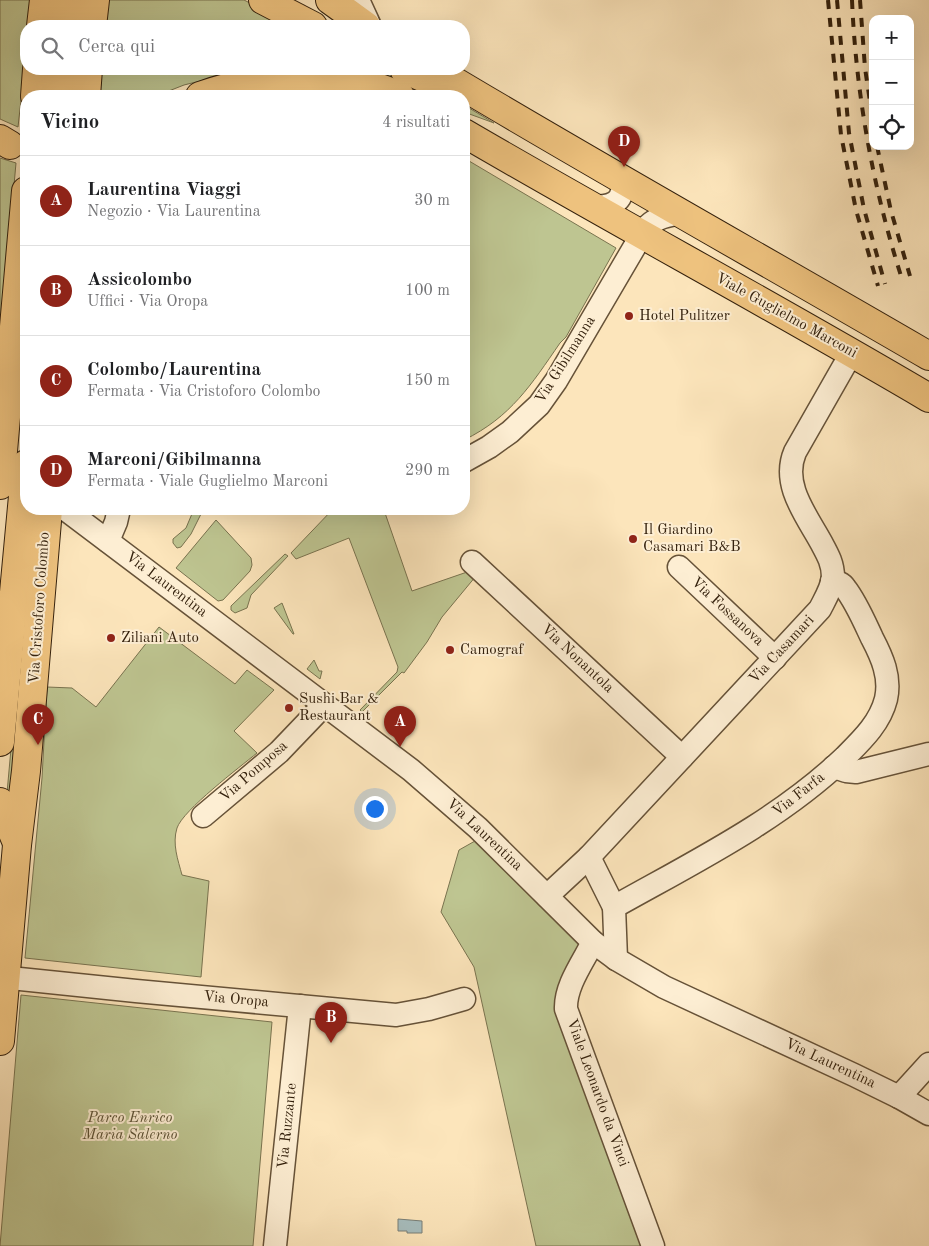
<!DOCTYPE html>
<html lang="it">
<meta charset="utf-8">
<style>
:root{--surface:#fff;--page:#f2f2f2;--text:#202124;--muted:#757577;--line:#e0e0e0;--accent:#8f2418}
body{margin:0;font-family:"Old Standard TT",serif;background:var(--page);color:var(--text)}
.controls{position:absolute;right:15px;top:15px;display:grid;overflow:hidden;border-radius:10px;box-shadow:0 5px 20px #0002}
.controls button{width:45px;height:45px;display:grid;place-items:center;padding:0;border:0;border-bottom:1px solid var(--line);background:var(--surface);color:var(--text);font:25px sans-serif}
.you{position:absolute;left:374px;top:808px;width:18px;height:18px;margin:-12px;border:4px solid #fff;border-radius:50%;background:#1a73e8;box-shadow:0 0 0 8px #1a73e833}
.badge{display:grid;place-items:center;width:32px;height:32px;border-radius:50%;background:var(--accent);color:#fff;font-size:16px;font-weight:700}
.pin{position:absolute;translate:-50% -41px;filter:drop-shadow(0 1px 2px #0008)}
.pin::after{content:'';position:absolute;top:26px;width:18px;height:15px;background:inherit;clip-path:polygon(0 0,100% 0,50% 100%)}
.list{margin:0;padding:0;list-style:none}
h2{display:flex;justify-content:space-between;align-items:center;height:65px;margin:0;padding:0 20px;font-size:21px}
h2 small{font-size:16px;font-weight:400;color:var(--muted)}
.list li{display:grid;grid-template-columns:32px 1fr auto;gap:15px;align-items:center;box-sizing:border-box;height:90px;padding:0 20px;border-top:1px solid var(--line)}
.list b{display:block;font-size:19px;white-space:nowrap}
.list p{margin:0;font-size:16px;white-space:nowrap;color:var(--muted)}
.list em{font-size:16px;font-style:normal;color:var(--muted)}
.icon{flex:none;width:28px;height:28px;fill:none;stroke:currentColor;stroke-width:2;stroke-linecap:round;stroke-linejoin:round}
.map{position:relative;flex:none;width:929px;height:1246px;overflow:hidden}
.search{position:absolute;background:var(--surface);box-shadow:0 5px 20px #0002;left:20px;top:20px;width:450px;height:55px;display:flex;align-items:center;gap:12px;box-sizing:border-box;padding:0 18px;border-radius:20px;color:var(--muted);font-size:19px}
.panel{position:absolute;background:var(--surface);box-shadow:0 5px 20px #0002;left:20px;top:90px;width:450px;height:425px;border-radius:20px}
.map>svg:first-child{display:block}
</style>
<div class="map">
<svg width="929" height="1246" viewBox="0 0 929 1246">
<rect width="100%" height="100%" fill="#fce5bb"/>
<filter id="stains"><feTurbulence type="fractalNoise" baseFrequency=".004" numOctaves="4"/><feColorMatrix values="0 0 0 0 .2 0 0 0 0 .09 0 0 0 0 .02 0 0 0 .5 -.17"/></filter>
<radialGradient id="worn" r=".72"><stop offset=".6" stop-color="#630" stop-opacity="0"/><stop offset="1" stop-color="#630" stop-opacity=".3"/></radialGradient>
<g fill="#bec591" stroke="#79734f">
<polygon points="0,0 32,0 29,26 26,26 26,55 18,127 0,119"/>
<polygon points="100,0 244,0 295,26 97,26"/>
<polygon points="92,69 248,69 184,85 156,96 89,96"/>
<polygon points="349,69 386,69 447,96 433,96 412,86"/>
<polygon points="330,90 361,96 255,96"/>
<polygon points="464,105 494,123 464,112"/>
<polygon points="0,158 16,163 0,341"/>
<path d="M464,158l152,90 -50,89 -6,6c-29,42 -49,74 -96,97z"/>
<polygon points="194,509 205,509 201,514 191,534 181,547 177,548 173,543 173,539 186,528"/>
<polygon points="333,509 386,509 385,513 412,591 470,571 476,576 442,617 427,642 404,673 402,672 362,712 360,710 397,672 398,667 349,538 296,559 291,553"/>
<polygon points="216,520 251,558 252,565 250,571 223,600 218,601 176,568"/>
<polygon points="285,554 288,556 251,595 247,608 235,613 231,610 231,606"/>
<polygon points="282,603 294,634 293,634 274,608"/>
<path d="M159,627l76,57 12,-14 27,20 -40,41 23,22c-17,14 -74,57 -80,75 -5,16 1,32 5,47l27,6 -8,96 -176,-19 17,-180 5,-91 25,1 24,19z"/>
<polygon points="314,660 319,671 322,671 320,679 307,669"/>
<polygon points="25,673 13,816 7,793 16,693"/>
<polygon points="475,841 583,948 565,987 644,1246 536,1246 474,967 441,912 459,850"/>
<polygon points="21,995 272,1022 253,1246 0,1246"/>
</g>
<polygon fill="#a6bcbc" stroke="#787e76" points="398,1219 422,1221 422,1233 407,1233 407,1231 398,1231"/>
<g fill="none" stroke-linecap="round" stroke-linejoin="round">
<defs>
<g id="minor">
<polyline points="358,0 370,26"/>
<path d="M591,207c20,0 33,-3 32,-27"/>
<path d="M464,461l25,-14 21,-15 29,-27 17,-24 89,-152c10,-12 22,-13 36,-16"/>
<polyline points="65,509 411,770 478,828 593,942 616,959 664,987 854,1075 899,1097 929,1114"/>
<polyline points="108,541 116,522 119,509"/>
<polyline points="472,562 682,757"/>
<polyline points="679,567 775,658"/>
<polyline points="834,767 846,771 856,772 929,754"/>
<polyline points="203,816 279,752 324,705"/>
<polyline points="589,857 614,907"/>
<path d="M547,896l42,-39 231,-248c5,-10 12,-21 13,-32 0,-13 -5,-22 -11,-33 -15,-28 -41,-59 -27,-92l57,-100"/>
<path d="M593,942c-10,20 -28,44 -27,67l87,237"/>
<path d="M616,959l-2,-52c80,-45 164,-86 231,-150 17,-17 35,-34 41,-58 5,-22 -4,-42 -14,-61 -8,-17 -16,-36 -27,-50 -3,-5 -8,-6 -13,-7"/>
<polyline points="0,977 136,991 396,1015 429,1009 464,999"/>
<polyline points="899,1097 929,1064"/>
<polyline points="275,1246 300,1006"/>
</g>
<g id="major">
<polyline points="263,0 313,26"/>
<polyline points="330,0 366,26"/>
<polyline points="41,26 44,0"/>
<polyline points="66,26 68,0"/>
<polyline points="92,26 95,0"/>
<polyline points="404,69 424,78 450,86"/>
<path d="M434,69c163,98 330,191 495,287"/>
<polyline points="35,96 37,69"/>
<polyline points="59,96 62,69"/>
<polyline points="86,96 88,69"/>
<path d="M200,96c61,-22 141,-27 200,0"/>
<path d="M464,133c154,90 311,174 465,265"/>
<polyline points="0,139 10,145"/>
<polyline points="0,485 26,191"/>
<polyline points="0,742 26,464"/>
<polyline points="0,802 17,843"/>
<polyline points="0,1041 17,845 26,771 48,509"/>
</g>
</defs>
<use href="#minor" stroke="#665238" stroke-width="25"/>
<use href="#major" stroke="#34210d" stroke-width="30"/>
<use href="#minor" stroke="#fdeed3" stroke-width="22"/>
<use href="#major" stroke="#eec27e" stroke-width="28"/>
<g stroke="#34210d" stroke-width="4" stroke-dasharray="9 9" stroke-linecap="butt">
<polyline points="828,0 841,135 856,210 878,286"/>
<polyline points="837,0 849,133 864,209 885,284"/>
<path d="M852,0c4,94 21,189 50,279"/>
<polyline points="860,0 865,68 873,122"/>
<polyline points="877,146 891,211 910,276"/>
</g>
</g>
<g fill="#8f2418" stroke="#fdeed3" stroke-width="2">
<circle cx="629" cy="316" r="5"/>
<circle cx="633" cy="539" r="5"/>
<circle cx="111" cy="638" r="5"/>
<circle cx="450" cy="650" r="5"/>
<circle cx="289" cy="708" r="5"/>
</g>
<g text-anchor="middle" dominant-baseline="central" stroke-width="4" stroke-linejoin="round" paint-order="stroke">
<g font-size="15" fill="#34210d" stroke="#fdeed3" text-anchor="start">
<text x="639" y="316">Hotel Pulitzer</text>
<text x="643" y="530">Il Giardino<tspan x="643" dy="17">Casamari B&amp;B</tspan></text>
<text x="121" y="638">Ziliani Auto</text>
<text x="460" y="650">Camograf</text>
<text x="299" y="699">Sushi Bar &amp;<tspan x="299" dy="17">Restaurant</tspan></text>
</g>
<g font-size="15" fill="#34210d" stroke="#fdeed3">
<text transform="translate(786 316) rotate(29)">Viale Guglielmo Marconi</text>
<text transform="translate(566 360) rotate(-58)">Via Gibilmanna</text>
<text transform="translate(166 585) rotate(37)">Via Laurentina</text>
<text transform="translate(40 608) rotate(-86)">Via Cristoforo Colombo</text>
<text transform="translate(727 612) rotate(43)">Via Fossanova</text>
<text transform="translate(782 650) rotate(-47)">Via Casamari</text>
<text transform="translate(577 659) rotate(43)">Via Nonantola</text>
<text transform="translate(254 772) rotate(-41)">Via Pomposa</text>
<text transform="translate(799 795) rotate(-38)">Via Farfa</text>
<text transform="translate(484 835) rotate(43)">Via Laurentina</text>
<text transform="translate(236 1000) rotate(5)">Via Oropa</text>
<text transform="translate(830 1064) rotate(25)">Via Laurentina</text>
<text transform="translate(597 1093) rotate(70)">Viale Leonardo da Vinci</text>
<text transform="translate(288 1126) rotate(-84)">Via Ruzzante</text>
</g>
<g font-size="15" font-style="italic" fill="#5d5235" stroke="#fdeed3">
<text x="130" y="1118">Parco Enrico<tspan x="130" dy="17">Maria Salerno</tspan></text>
</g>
</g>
<rect width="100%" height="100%" filter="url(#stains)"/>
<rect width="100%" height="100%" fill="url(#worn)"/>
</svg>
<div class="controls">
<button>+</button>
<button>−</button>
<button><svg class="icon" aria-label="locate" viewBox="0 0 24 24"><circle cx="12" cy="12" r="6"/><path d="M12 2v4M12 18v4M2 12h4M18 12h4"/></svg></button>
</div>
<div class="you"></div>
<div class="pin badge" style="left:400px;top:747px">A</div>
<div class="pin badge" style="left:331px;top:1043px">B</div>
<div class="pin badge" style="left:38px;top:745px">C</div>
<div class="pin badge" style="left:624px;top:167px">D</div>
<div class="search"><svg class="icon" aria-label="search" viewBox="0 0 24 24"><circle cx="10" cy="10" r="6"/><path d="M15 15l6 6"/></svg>Cerca qui</div>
<section class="panel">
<h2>Vicino<small>4 risultati</small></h2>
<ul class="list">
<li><span class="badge">A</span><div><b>Laurentina Viaggi</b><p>Negozio · Via Laurentina</p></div><em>30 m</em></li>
<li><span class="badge">B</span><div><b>Assicolombo</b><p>Uffici · Via Oropa</p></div><em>100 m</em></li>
<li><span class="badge">C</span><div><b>Colombo/Laurentina</b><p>Fermata · Via Cristoforo Colombo</p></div><em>150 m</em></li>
<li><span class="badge">D</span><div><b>Marconi/Gibilmanna</b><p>Fermata · Viale Guglielmo Marconi</p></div><em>290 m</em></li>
</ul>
</section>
</div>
